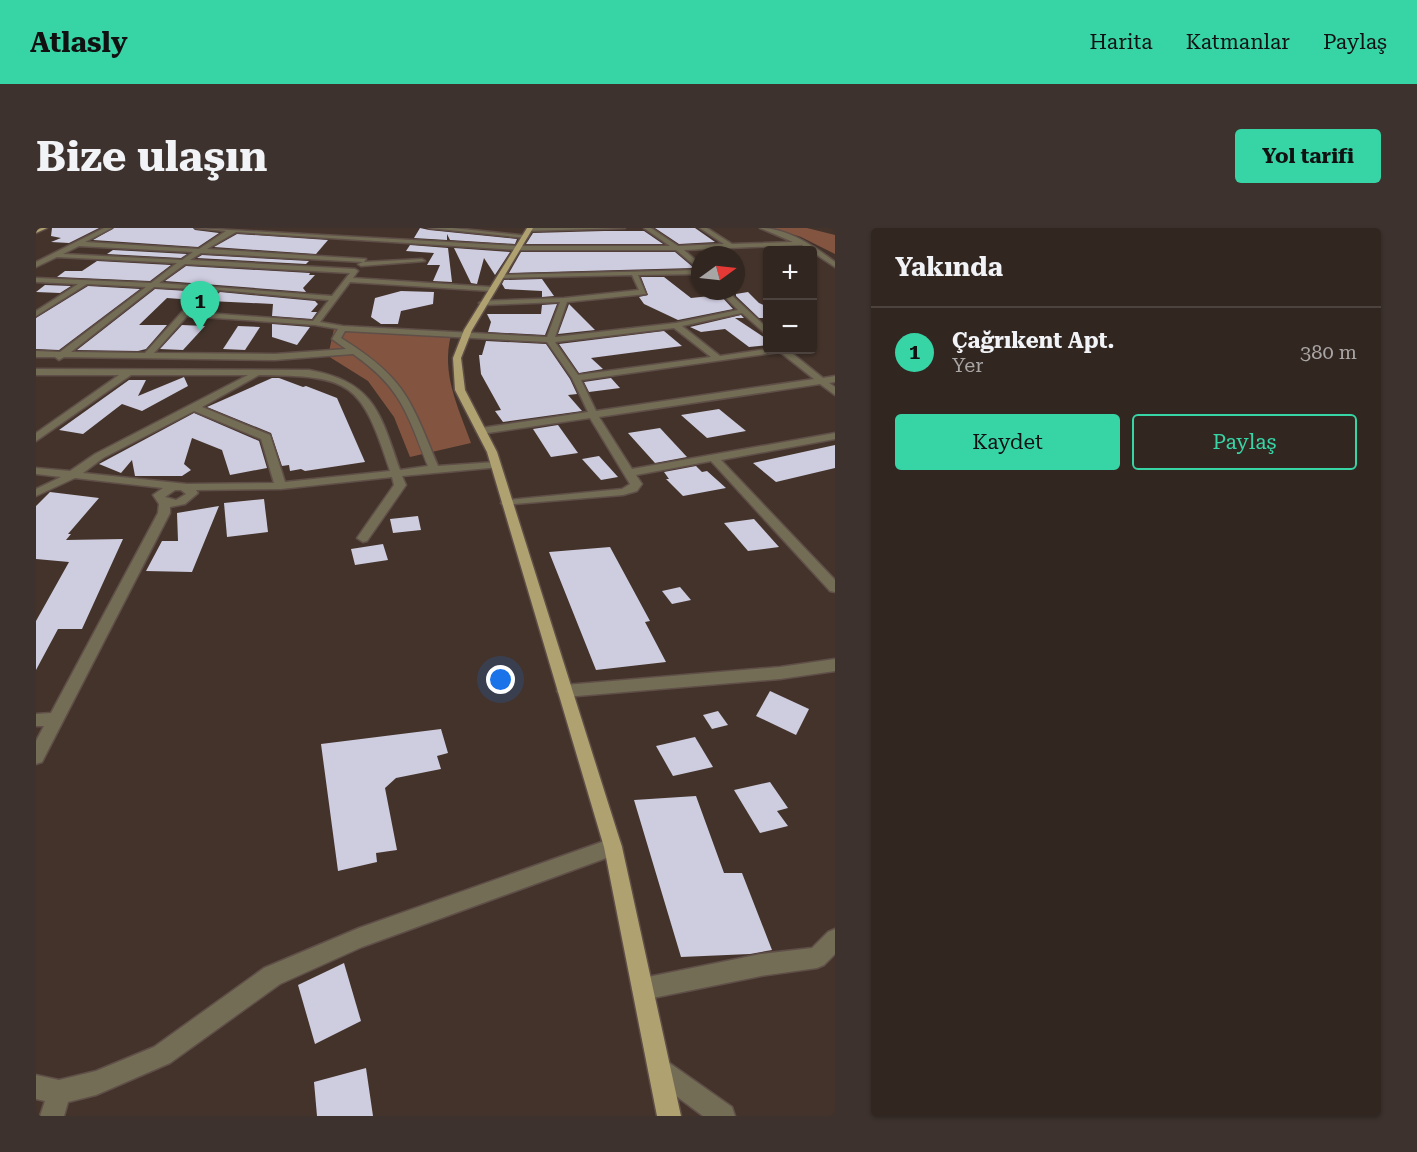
<!DOCTYPE html>
<html lang="tr">
<meta charset="utf-8">
<style>
:root{--surface:#322620;--page:#3d322d;--text:#f1f3f6;--muted:#a8a5a5;--line:#4d433e;--accent:#37d4a6}
body{margin:0;font-family:"Roboto Serif",serif;background:var(--page);color:var(--text)}
.controls{position:absolute;right:18px;top:18px;display:grid;overflow:hidden;border-radius:6px;box-shadow:0 2px 4px #0004}
.controls button{width:54px;height:54px;display:grid;place-items:center;padding:0;border:0;border-bottom:2px solid var(--line);background:var(--surface);color:var(--text);font:30px sans-serif}
.compass{position:absolute;left:655px;top:18px;width:54px;height:54px;border-radius:50%;background:var(--surface);box-shadow:0 2px 4px #0004;rotate:75deg}
.you{position:absolute;left:465px;top:452px;width:21px;height:21px;margin:-15px;border:4px solid #fff;border-radius:50%;background:#1a73e8;box-shadow:0 0 0 9px #1a73e833}
.badge{display:grid;place-items:center;width:39px;height:39px;border-radius:50%;background:var(--accent);color:#111;font-size:20px;font-weight:700}
.pin{position:absolute;translate:-50% -50px;filter:drop-shadow(0 2px 3px #0008)}
.pin::after{content:'';position:absolute;top:32px;width:21px;height:18px;background:inherit;clip-path:polygon(0 0,100% 0,50% 100%)}
.list{margin:0;padding:0;list-style:none}
h2{display:flex;justify-content:space-between;align-items:center;height:78px;margin:0;padding:0 24px;font-size:26px}
h2 small{font-size:20px;font-weight:400;color:var(--muted)}
.list li{display:grid;grid-template-columns:39px 1fr auto;gap:18px;align-items:center;box-sizing:border-box;height:90px;padding:0 24px;border-top:2px solid var(--line)}
.list b{display:block;font-size:22px;white-space:nowrap}
.list p{margin:0;font-size:20px;white-space:nowrap;color:var(--muted)}
.list em{font-size:20px;font-style:normal;color:var(--muted)}
.actions{display:flex;gap:12px;padding:18px 24px}
.actions a{flex:1;padding:14px 0;border:2px solid var(--accent);border-radius:6px;text-align:center;font-size:21px;color:var(--accent)}
.actions .main{background:var(--accent);color:#111}
.map{position:relative;flex:none;width:799px;height:888px;overflow:hidden;border-radius:6px}
header{display:flex;align-items:center;gap:36px;box-sizing:border-box;height:84px;padding:0 30px;background:var(--accent);color:#111}
header strong{font-size:28px}
nav{display:flex;gap:33px;margin-inline-start:auto;font-size:21px}
.intro{display:flex;align-items:center;justify-content:space-between;box-sizing:border-box;height:144px;padding:0 36px}
h1{margin:0;font-size:42px}
.button{padding:15px 27px;border-radius:6px;background:var(--accent);color:#111;font-size:21px;font-weight:700}
main{display:flex;gap:36px;padding:0 36px}
aside{flex:1;background:var(--surface);border-radius:6px;box-shadow:0 2px 4px #0004}
.map>svg:first-child{display:block}
</style>
<header>
<strong>Atlasly</strong>
<nav><a>Harita</a><a>Katmanlar</a><a>Paylaş</a></nav>
</header>
<div class="intro"><h1>Bize ulaşın</h1><a class="button">Yol tarifi</a></div>
<main>
<div class="map">
<svg width="799" height="888" viewBox="0 0 799 888">
<rect width="100%" height="100%" fill="#43332b"/>
<g fill="#835540">
<polygon points="737,0 771,0 799,7 799,26 765,9"/>
<path d="M298,101l117,6c-10,39 7,71 20,108l-61,14 -16,-40 -26,-36 -40,-25z"/>
</g>
<g fill="#ceccdf">
<polygon points="16,0 63,0 33,15 15,14 25,10 15,8"/>
<polygon points="78,0 157,0 159,2 183,5 162,19 57,12"/>
<polygon points="384,0 393,2 481,11 479,16 414,12 411,6 411,12 378,10"/>
<polygon points="619,0 659,0 679,14 643,16"/>
<polygon points="568,3 608,3 627,16 490,16 497,5"/>
<polygon points="201,6 292,12 280,26 178,19"/>
<polygon points="374,17 412,20 416,54 397,53 404,37 391,37 398,25 370,23"/>
<polygon points="418,20 474,24 459,47 448,30 441,56 435,55"/>
<polygon points="77,22 151,26 145,30 71,26"/>
<polygon points="485,24 639,24 658,40 473,45"/>
<polygon points="166,27 273,33 270,36 161,30"/>
<polygon points="61,33 135,37 114,53 21,49 29,43 46,43"/>
<polygon points="150,38 274,45 273,47 279,47 267,60 270,64 129,53"/>
<polygon points="605,49 628,49 655,70 684,67 697,81 642,92 608,76 603,69 612,67"/>
<polygon points="506,51 518,68 506,69 506,63 469,61 466,56 468,52"/>
<polygon points="9,57 35,58 24,65 0,64"/>
<polygon points="52,58 104,61 23,122 0,121 0,90"/>
<polygon points="119,61 168,64 158,72 131,70 103,97 131,97 110,121 102,123 41,122"/>
<polygon points="365,63 398,64 397,76 365,83 362,96 345,96 335,89 339,70"/>
<polygon points="184,64 279,73 282,76 275,84 281,84 276,91 236,88 237,76 174,73"/>
<polygon points="712,64 723,75 732,79 732,90 723,90 700,68 700,66"/>
<polygon points="521,76 509,107 452,104 455,94 451,86 505,86 506,77"/>
<polygon points="533,76 559,102 522,106"/>
<polygon points="705,87 708,90 699,90 732,112 732,117 713,119 689,101 665,104 654,99"/>
<polygon points="236,96 274,99 261,117 236,109"/>
<polygon points="146,97 169,98 147,122 124,121"/>
<polygon points="202,98 224,99 209,122 187,121"/>
<polygon points="628,103 646,118 555,130 567,141 543,145 523,116"/>
<polygon points="450,113 510,116 534,151 541,166 532,167 546,183 467,194 459,183 465,182 445,146 443,127 446,127"/>
<polygon points="148,149 152,158 106,183 86,176 47,206 23,202 93,152 110,152 102,168"/>
<polygon points="236,150 243,150 267,159 270,158 301,170 329,234 269,243 265,241 254,243 253,237 246,238 235,205 171,179"/>
<polygon points="575,150 584,160 553,164 548,154"/>
<polygon points="683,181 710,203 671,210 645,187"/>
<polygon points="158,185 223,213 231,240 194,247 186,222 156,210 148,236 155,242 146,248 99,248 96,232 85,245 63,236"/>
<polygon points="522,197 542,225 515,229 497,201"/>
<polygon points="624,200 651,229 619,235 592,205"/>
<polygon points="799,217 799,240 740,254 717,235"/>
<polygon points="563,228 582,249 565,252 546,231"/>
<polygon points="660,238 666,244 671,243 690,260 647,268 630,251 633,251 628,244"/>
<polygon points="14,264 63,270 32,306 35,306 30,312 87,311 46,401 22,401 0,442 0,393 33,334 0,331 0,278"/>
<polygon points="228,271 232,304 191,309 188,275"/>
<polygon points="183,278 156,344 110,343 126,313 142,313 141,285"/>
<polygon points="382,288 385,302 357,305 354,291"/>
<polygon points="718,291 743,319 712,323 688,295"/>
<polygon points="347,316 352,332 319,337 315,321"/>
<polygon points="574,319 614,393 609,394 630,434 560,442 513,324"/>
<polygon points="644,359 655,372 636,376 626,363"/>
<polygon points="734,463 773,481 760,507 720,488"/>
<polygon points="682,483 692,497 676,501 667,487"/>
<polygon points="405,501 412,525 401,528 405,541 360,550 349,560 361,622 340,625 341,634 302,643 285,516"/>
<polygon points="659,509 677,539 637,548 620,518"/>
<polygon points="734,554 752,580 741,583 752,598 724,605 698,562"/>
<polygon points="660,568 688,645 706,645 736,722 714,726 645,729 598,572"/>
<polygon points="308,735 325,793 279,816 262,757"/>
<polygon points="330,840 337,888 281,888 278,854"/>
</g>
<g fill="none" stroke-linecap="round" stroke-linejoin="round">
<defs>
<g id="minor">
<path d="M68,0h8l-27,14 114,7 27,-18 -31,-3 323,18h152l-26,-18h7l27,18 46,-2 -24,-16h7l25,16 61,-2 -33,-14c27,0 54,18 75,34v5l-33,-22 -118,5 16,14v10l-62,1 8,19 -79,8 -12,35 121,-14 62,-13 -19,-19h8l41,38v7l-26,-23 -60,13 38,30 48,-7 20,1 35,28 12,-2v6l-6,1 6,4v8l-15,-11 -221,33 33,52 203,-36v6l-114,21 114,120v12l-5,-1 -119,-130 -75,14 6,9 -5,7 -14,4 -120,10 -2,-2 6,-3 115,-11 8,-5 -40,-66 -109,16 -5,-3 5,-3 107,-16 -16,-34 -25,-36 -202,-11 -4,7c64,40 69,60 97,128l58,-4 4,1v4l-98,9 4,9 -39,56 -4,1 -6,-4 37,-53 -2,-8 -111,12 -85,1 2,3 -13,11 -15,3v6l-128,249 -6,2v-23l8,-15h-8v-12l15,-1 107,-200 1,-9 -6,-9 10,-7 -88,-10 -39,18v-7l25,-12 -25,-3v-6l34,3 25,-17 153,-79h-117l-95,66v-8l83,-58h-83v-6l273,1c65,12 71,42 91,100l28,-4c-21,-52 -26,-78 -75,-112l-78,6 -211,-3 -5,3 -4,-3h-19v-6l24,1 86,-65 -59,-3 -51,32v-5l42,-27 -42,-2v-4l115,5 26,-20 -120,-6 -21,10v-5zM200,4l282,18h158l24,20 -200,5 2,3 130,-3 7,15 -75,8 -81,3 -4,2 4,2 77,-3 -13,35 -204,-11 -23,-4 30,-40 141,9 4,-2 -4,-2 -138,-9 5,-7 -3,-2 -165,-9 11,-7 162,9 -5,2 3,2 64,-5 -3,-2 -58,3 2,-3 -159,-10zM43,18l114,6 -11,8 -119,-6zM149,36l165,9 -18,23 -173,-13zM118,59l56,3 -28,22 -37,41 -74,-1zM183,62l110,10 -16,21 -121,-9zM151,88l128,9 23,4 -6,10 14,10 -71,5 -121,-1zM638,100l37,29 -133,18 -23,-33zM744,124l34,27 -218,32 -15,-31zM223,147c93,1 102,7 131,96l-105,11 -15,-47 -68,-28zM158,183l67,28 13,44 -87,1 -104,-11 20,-15zM139,262h6l5,4 -10,6 -11,-3z"/>
<polygon points="393,0 417,0 493,8 490,10"/>
<polygon points="493,0 589,0 491,3"/>
<polygon points="799,431 799,443 744,451 529,469 524,467 521,463 524,459 529,457 744,439"/>
<polygon points="577,610 584,613 586,619 584,625 326,719 244,756 134,835 60,867 32,874 28,888 4,888 9,873 0,871 0,847 23,852 60,843 118,819 228,740 323,700"/>
<polygon points="799,701 799,726 788,737 781,740 725,748 607,772 599,769 596,761 599,753 607,750 725,726 776,720 792,704"/>
<polygon points="624,830 632,834 696,879 699,888 667,888 616,850 612,842 616,834"/>
</g>
<g id="major">
<polygon points="3,0 11,0 0,5 0,1"/>
<polygon points="491,0 497,0 436,102 425,130 429,162 461,224 586,619 645,888 621,888 568,619 451,224 419,162 417,130 428,102"/>
</g>
</defs>
<use href="#minor" stroke="#5f4f48" stroke-width="3"/>
<use href="#major" stroke="#5f4f48" stroke-width="3"/>
<use href="#minor" fill="#736d55" fill-rule="evenodd"/>
<use href="#major" fill="#afa270" fill-rule="evenodd"/>
</g>
</svg>
<div class="controls">
<button>+</button>
<button>−</button>
</div>
<svg class="compass" viewBox="-18 -18 36 36"><path d="M0-13l5 13h-10z" fill="#e53935"/><path d="M0 13l5-13h-10z" fill="#a8a5a5"/></svg>
<div class="you"></div>
<div class="pin badge" style="left:164px;top:103px">1</div>
</div>
<aside>
<h2>Yakında<small></small></h2>
<ul class="list">
<li><span class="badge">1</span><div><b>Çağrıkent Apt.</b><p>Yer</p></div><em>380 m</em></li>
</ul>
<div class="actions"><a class="main">Kaydet</a><a>Paylaş</a></div>
</aside>
</main>
